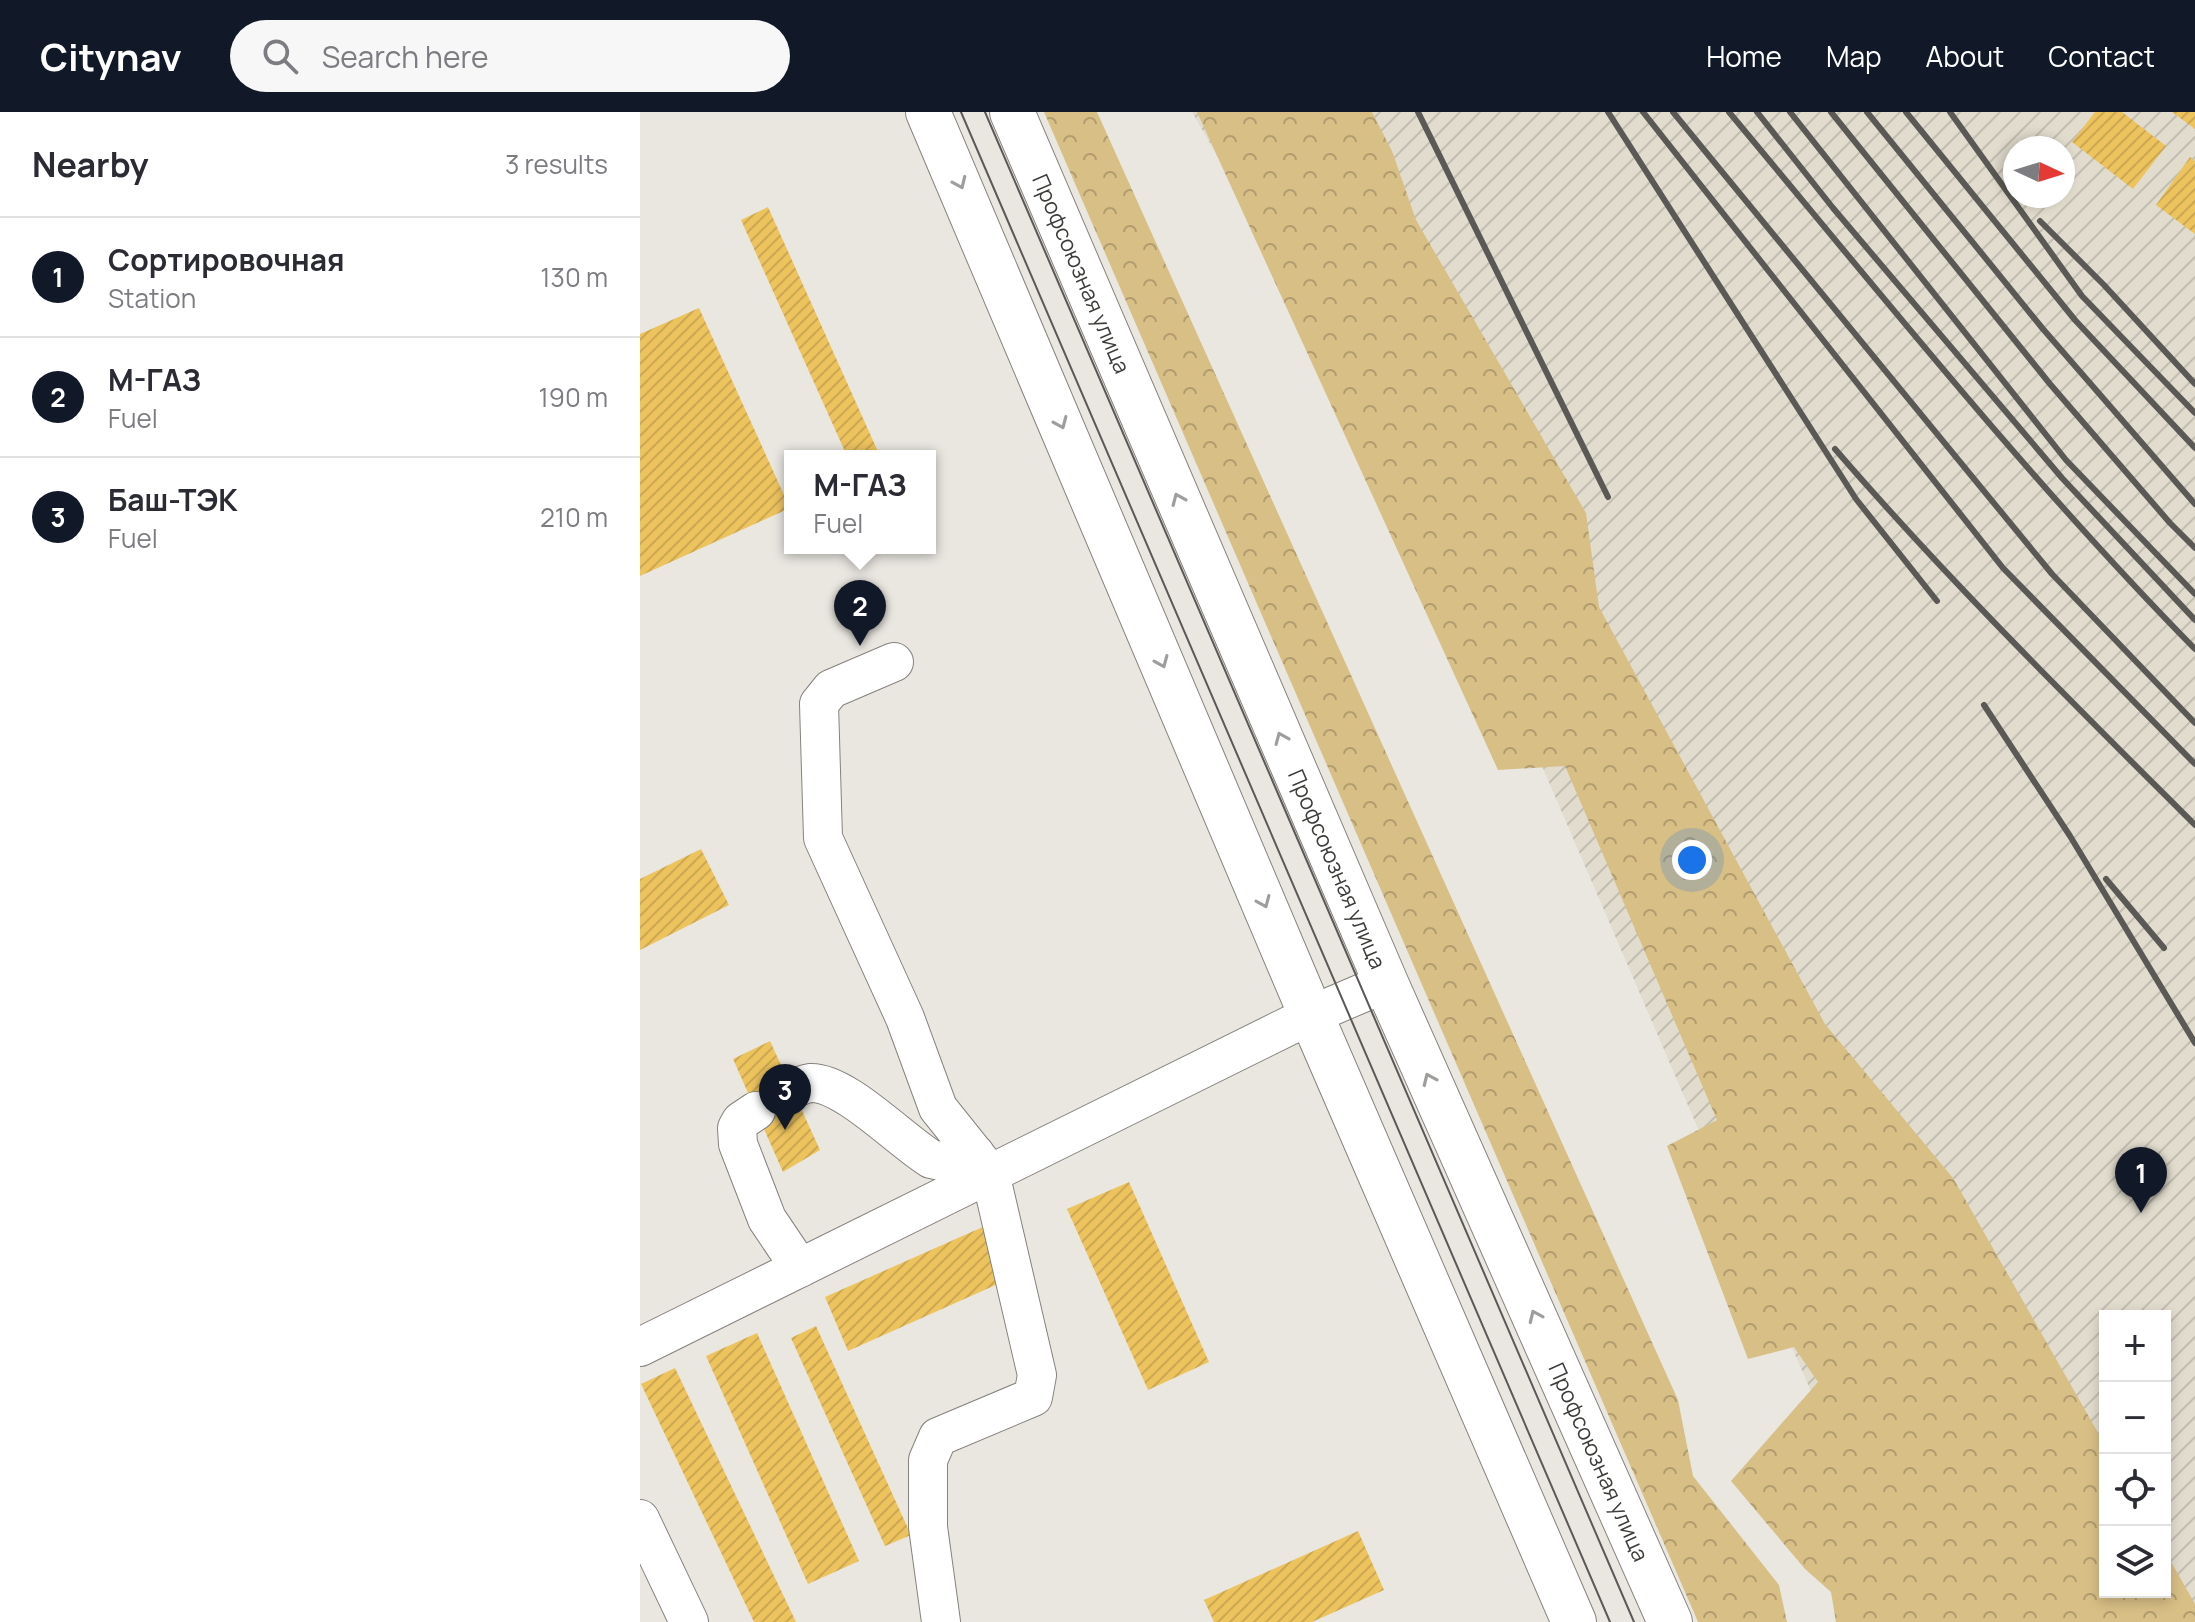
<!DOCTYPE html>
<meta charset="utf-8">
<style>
:root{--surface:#fff;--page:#f7f7f7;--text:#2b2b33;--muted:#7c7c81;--line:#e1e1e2;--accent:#111827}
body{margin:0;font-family:Manrope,sans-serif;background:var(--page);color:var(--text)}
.controls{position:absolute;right:24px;bottom:24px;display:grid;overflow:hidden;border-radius:0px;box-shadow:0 4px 12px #0003}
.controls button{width:72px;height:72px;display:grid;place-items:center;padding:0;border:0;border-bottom:2px solid var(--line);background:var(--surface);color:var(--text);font:40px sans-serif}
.compass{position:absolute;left:1363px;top:24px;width:72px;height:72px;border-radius:50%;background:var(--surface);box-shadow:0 4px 12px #0003;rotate:94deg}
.you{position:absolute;left:1052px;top:748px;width:28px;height:28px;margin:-20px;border:6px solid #fff;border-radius:50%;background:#1a73e8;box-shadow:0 0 0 12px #1a73e833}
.badge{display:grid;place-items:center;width:52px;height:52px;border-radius:50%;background:var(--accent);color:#fff;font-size:26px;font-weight:700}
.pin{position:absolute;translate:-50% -66px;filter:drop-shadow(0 2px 4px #0008)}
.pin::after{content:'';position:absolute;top:42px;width:28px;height:24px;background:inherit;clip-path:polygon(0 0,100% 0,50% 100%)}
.popup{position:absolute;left:144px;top:338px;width:152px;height:104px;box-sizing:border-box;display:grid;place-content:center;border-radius:0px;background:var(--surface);filter:drop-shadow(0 2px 6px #0005);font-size:26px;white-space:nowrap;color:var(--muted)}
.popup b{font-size:30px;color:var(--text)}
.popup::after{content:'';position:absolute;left:50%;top:100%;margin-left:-16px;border:16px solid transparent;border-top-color:var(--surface)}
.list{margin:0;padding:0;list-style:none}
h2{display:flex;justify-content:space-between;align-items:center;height:104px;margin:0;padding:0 32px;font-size:34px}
h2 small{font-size:26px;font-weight:400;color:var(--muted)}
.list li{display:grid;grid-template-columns:52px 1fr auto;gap:24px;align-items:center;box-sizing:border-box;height:120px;padding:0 32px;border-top:2px solid var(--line)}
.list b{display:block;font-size:30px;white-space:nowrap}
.list p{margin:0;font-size:26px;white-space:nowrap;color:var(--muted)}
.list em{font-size:26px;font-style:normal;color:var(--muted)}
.icon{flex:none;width:44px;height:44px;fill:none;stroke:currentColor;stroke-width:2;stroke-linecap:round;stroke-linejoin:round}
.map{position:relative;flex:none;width:1555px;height:1510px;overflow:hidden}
header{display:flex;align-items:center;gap:48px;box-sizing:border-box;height:112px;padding:0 40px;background:var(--accent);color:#fff}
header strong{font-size:38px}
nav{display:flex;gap:44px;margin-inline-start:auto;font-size:28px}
.search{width:560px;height:72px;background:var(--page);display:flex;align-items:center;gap:20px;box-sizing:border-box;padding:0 28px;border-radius:44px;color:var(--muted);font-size:30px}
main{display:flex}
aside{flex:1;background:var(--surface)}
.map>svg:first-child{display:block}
</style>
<header>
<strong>Citynav</strong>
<div class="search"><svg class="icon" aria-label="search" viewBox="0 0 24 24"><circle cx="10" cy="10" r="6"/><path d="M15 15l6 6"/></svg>Search here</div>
<nav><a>Home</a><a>Map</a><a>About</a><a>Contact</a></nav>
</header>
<main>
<aside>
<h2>Nearby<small>3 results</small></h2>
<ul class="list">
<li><span class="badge">1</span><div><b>Сортировочная</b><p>Station</p></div><em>130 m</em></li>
<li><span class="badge">2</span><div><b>М-ГАЗ</b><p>Fuel</p></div><em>190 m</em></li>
<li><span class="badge">3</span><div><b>Баш-ТЭК</b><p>Fuel</p></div><em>210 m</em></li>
</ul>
</aside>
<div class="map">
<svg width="1555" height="1510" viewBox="0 0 1555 1510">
<defs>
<pattern id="industrial-furrows" width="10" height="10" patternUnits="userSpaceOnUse" patternTransform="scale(2)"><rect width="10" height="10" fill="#e2dcce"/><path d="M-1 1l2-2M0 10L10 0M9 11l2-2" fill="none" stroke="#c3beb2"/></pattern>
<pattern id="forest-crowns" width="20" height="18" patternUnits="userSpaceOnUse" patternTransform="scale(2)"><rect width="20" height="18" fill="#d8bf86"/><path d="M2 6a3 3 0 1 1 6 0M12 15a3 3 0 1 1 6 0" fill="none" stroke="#b09c6f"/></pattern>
<pattern id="building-hatch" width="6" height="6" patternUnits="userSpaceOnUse" patternTransform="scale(2)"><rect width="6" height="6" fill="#edc35e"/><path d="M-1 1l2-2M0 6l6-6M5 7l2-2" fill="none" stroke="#cca852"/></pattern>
</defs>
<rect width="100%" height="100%" fill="#eae7e1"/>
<path fill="url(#industrial-furrows)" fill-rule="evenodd" d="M552,0h1003v1510l-299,-33 -431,-1002zM1375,36h48v48h-48zM1465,1204h60v276h-60z"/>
<g fill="url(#forest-crowns)">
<polygon points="404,0 457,0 1038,1288 1053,1364 1139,1473 1147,1510 1058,1510"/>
<polygon points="557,0 732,0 752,39 776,108 946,401 959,495 1185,912 1313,1066 1465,1333 1465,1480 1525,1480 1525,1439 1555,1492 1555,1510 1196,1510 1191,1480 1165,1457 1091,1369 1178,1270 1154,1235 1108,1247 1027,1034 1077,1008 925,654 858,658"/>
</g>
<g fill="url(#building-hatch)">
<polygon points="1455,0 1482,0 1526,34 1493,77 1432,30"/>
<polygon points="1532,0 1555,0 1555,17"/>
<polygon points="1550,45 1555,49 1555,122 1516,93"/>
<polygon points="128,95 240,344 207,344 101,108"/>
<polygon points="59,196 150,396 0,464 0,222"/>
<polygon points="61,737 89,793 0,838 0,767"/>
<polygon points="130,929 180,1038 143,1060 93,947"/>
<polygon points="489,1070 569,1250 508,1278 427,1097"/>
<polygon points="345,1114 369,1167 208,1239 185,1185"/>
<polygon points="176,1214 271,1423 245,1434 151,1226"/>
<polygon points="117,1221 219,1449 168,1472 66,1244"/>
<polygon points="35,1256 156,1510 114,1510 1,1272"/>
<polygon points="718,1419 744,1478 672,1510 574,1510 564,1488"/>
</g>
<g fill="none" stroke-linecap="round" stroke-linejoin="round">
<defs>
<g id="minor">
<polyline points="254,550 191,577 179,592 183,726 265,906 298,996 350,1061 397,1263 393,1285 298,1325 288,1348 288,1415 301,1510"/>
<path d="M152,978c6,-3 11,-6 18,-7 34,-2 91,58 121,76l9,2 35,-7"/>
<polyline points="116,999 101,1009 97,1016 98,1032 127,1107 160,1156"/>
<polyline points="0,1235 671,903 746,871"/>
<polyline points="0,1407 49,1510"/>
</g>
<g id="major">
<polyline points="288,0 671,903 934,1510"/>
<path id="s1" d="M372,0l374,871 284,639"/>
</g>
</defs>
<use href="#minor" stroke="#86837e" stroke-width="40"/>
<use href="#major" stroke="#86837e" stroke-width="46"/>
<use href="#minor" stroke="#fff" stroke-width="38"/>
<use href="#major" stroke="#fff" stroke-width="44"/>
<g stroke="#5b5956" stroke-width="2">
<polyline points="321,0 970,1510"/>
<polyline points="345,0 994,1510"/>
</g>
<g stroke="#5b5956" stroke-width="6">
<polyline points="778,0 968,385"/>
<polyline points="968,0 1216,387 1297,489"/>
<polyline points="1003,0 1363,456 1555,652"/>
<polyline points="1033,0 1412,462 1555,611"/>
<path d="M1089,0c152,182 300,368 466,537"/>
<polyline points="1117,0 1193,96 1422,366 1555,508"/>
<polyline points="1150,0 1426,348 1555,482"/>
<polyline points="1191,0 1410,272 1530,411 1555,436"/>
<polyline points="1227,0 1403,217 1555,392"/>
<polyline points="1266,0 1435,208 1555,336"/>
<polyline points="1310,0 1442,184 1555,301"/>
<polyline points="1400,109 1464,173 1555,272"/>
<path d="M1195,337c114,132 237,253 360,376"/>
<polyline points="1344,593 1430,724 1555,931"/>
<polyline points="1466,767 1524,836"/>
</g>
</g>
<defs><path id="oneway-chevron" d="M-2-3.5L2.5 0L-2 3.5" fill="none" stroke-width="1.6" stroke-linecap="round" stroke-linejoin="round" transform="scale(2)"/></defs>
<g stroke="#9e9e9c">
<use href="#oneway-chevron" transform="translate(320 71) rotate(66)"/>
<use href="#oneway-chevron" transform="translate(421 311) rotate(67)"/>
<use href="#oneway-chevron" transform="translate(538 387) rotate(-113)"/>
<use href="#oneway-chevron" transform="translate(522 550) rotate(67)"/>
<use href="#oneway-chevron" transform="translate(641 626) rotate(-113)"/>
<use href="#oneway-chevron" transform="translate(624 790) rotate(67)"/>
<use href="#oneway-chevron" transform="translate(789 967) rotate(-114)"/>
<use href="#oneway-chevron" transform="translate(895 1204) rotate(-114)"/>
</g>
<g text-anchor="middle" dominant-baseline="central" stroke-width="7" stroke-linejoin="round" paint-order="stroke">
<g font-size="22" fill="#3d3c39" stroke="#eae7e1">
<text stroke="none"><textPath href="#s1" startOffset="176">Профсоюзная улица</textPath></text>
<text stroke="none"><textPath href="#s1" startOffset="824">Профсоюзная улица</textPath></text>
<text stroke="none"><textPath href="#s1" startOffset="1472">Профсоюзная улица</textPath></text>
</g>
</g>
</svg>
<div class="controls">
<button>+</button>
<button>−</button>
<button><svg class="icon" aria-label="locate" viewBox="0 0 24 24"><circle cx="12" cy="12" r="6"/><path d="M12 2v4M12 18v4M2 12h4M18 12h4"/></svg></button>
<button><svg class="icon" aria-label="layers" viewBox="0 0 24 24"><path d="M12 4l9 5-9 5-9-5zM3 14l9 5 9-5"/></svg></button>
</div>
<svg class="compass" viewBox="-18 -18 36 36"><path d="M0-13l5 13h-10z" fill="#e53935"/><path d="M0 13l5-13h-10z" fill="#7c7c81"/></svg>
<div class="you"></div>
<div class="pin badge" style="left:1501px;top:1101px">1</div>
<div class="pin badge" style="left:220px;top:534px">2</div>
<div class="popup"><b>М-ГАЗ</b>Fuel</div>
<div class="pin badge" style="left:145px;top:1018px">3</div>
</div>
</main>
